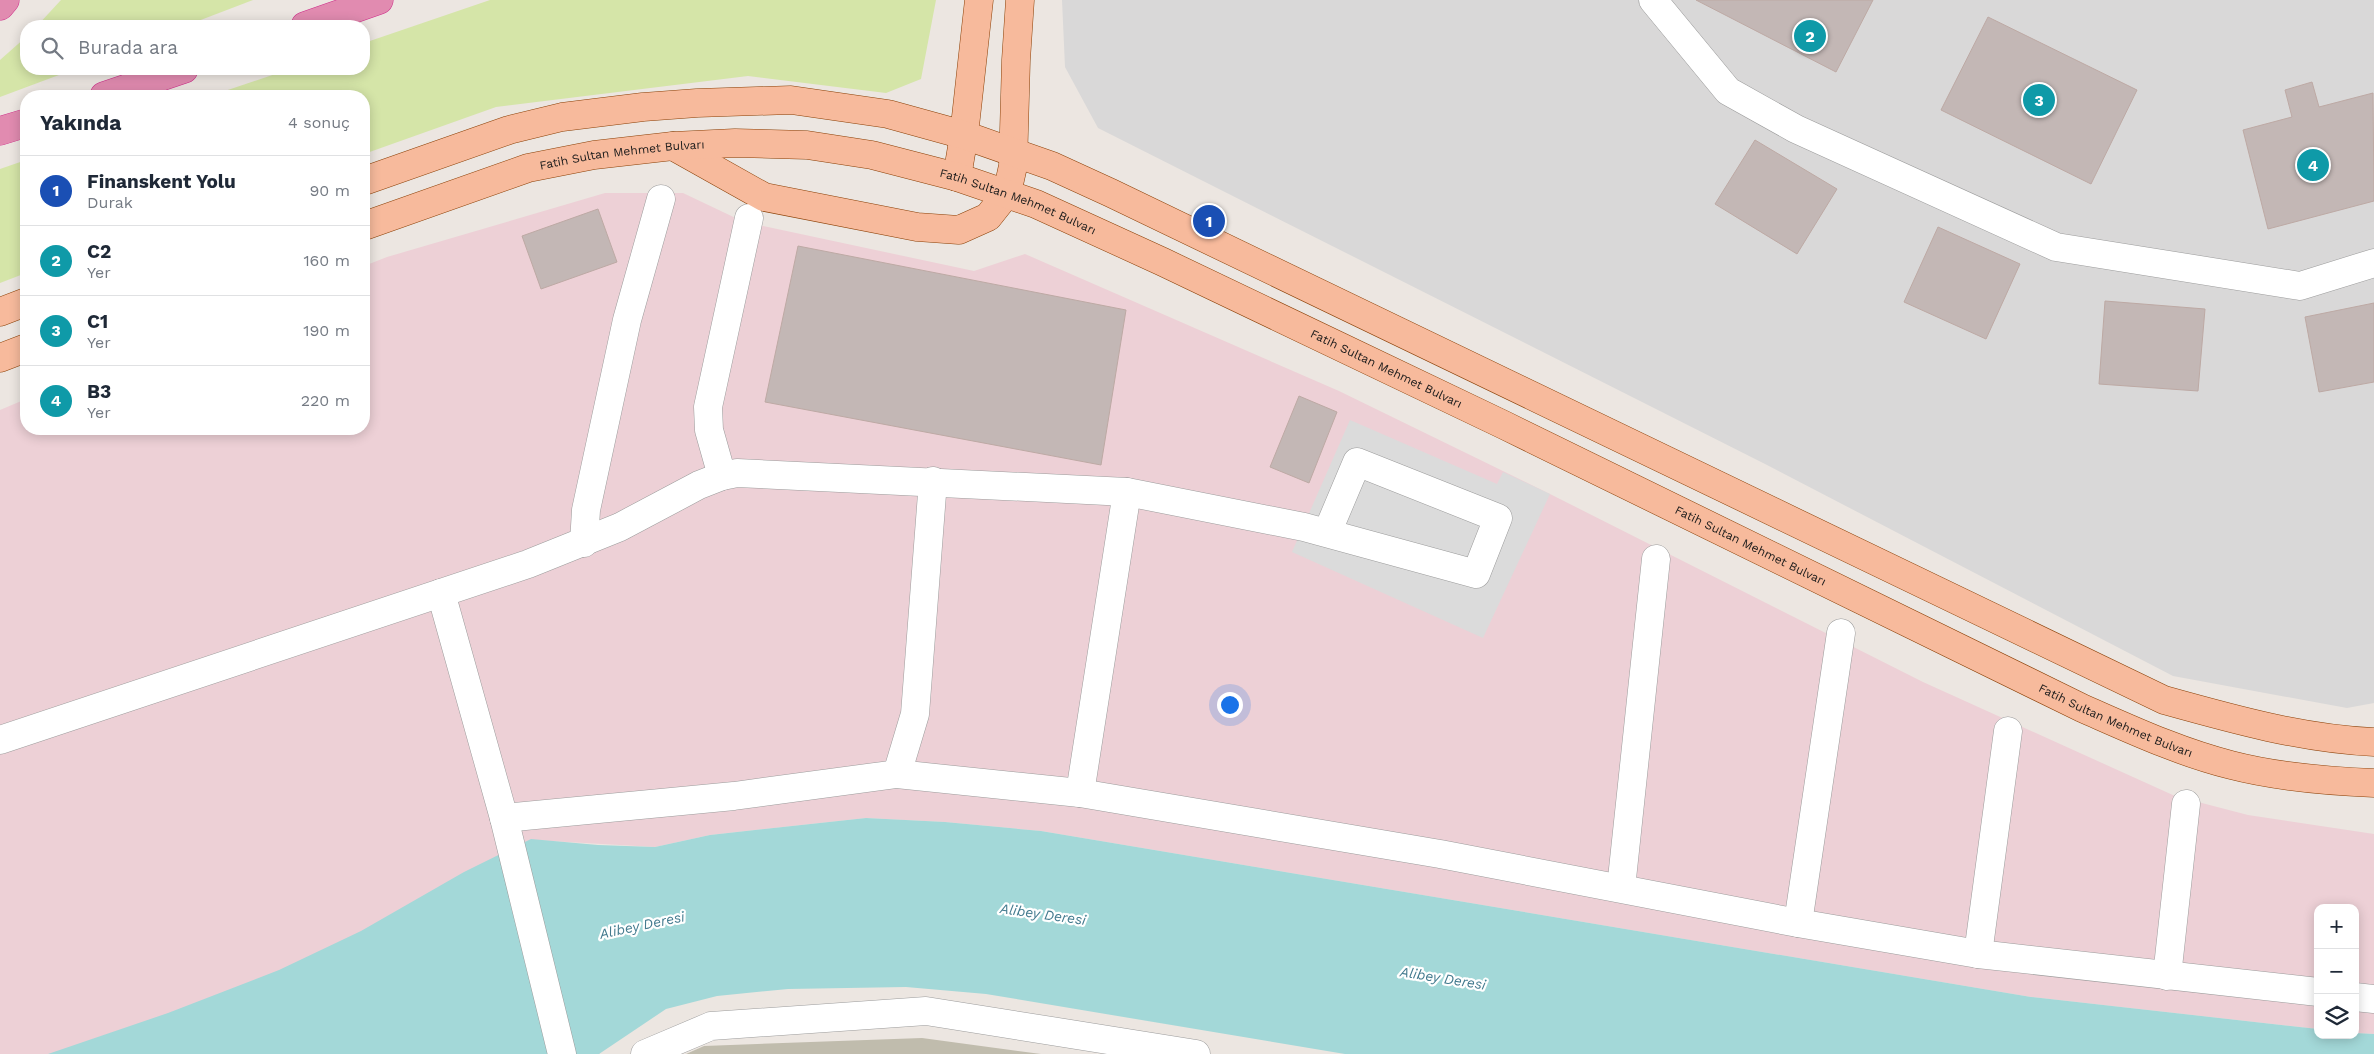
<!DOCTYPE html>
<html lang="tr">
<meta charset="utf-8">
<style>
:root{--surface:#fff;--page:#f6f6f7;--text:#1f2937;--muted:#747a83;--line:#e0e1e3;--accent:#0f766e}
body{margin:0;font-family:"Work Sans",sans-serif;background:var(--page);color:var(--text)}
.controls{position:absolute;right:15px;bottom:15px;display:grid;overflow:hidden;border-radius:10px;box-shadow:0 2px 12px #0003}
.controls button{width:45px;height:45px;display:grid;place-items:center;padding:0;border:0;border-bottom:1px solid var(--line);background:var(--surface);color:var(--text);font:25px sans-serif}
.you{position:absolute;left:1229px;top:704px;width:18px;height:18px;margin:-12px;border:4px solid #fff;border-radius:50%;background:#1a73e8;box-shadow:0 0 0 8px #1a73e833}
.badge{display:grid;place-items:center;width:32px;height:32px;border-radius:50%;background:var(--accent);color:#fff;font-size:16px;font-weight:700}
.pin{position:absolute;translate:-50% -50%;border:2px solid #fff;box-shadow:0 1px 5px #0006}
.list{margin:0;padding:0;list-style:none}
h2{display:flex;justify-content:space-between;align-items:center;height:65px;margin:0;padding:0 20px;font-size:21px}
h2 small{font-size:16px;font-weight:400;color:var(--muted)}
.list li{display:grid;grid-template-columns:32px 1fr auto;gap:15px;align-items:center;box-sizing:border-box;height:70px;padding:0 20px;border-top:1px solid var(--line)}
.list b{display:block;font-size:19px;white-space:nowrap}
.list p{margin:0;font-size:16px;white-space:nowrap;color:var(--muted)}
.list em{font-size:16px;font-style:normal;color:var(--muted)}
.icon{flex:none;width:28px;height:28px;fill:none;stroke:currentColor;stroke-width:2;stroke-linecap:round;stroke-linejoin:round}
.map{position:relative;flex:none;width:2374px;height:1054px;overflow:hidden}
.search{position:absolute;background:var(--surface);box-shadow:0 2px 12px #0003;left:20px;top:20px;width:350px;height:55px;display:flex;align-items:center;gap:12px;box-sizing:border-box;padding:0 18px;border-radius:20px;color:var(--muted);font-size:19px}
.panel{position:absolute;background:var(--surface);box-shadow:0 2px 12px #0003;left:20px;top:90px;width:350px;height:345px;border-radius:20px}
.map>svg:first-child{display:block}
</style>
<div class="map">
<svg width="2374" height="1054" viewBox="0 0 2374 1054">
<rect width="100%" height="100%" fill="#ece6e1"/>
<polygon fill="#d9d8d8" points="1062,0 2374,0 2374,703 2347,708 2173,676 1767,465 1098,128 1065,67"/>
<polygon fill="#edd0d6" points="605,193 683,193 744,222 974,271 1025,254 1339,391 1550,494 1923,682 2175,796 2248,815 2374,834 2374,1034 2355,1033 2355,908 2318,908 2318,1029 2031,997 1041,831 945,822 866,818 710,835 655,847 532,840 600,1054 0,1054 0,410 26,399 26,429 364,429 364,266 387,257"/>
<polygon fill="#c0bcad" points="922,1038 1041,1054 686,1054 704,1046"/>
<g fill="#d5e5a8">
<polygon points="61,0 253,0 185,26 37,26"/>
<polygon points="490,0 936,0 921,79 886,93 748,76 496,107 364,154 364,96 210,96 290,69 364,69 364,43"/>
<polygon points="26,37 26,69 75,69 0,97 0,60"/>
<polygon points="26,160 26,273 0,283 0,169"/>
</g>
<polygon fill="#dbdbdb" points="1350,420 1497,484 1503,472 1550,494 1483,638 1292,552"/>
<polygon fill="#a3d8d8" points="866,818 945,822 1041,831 2031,997 2318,1029 2318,1035 2355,1035 2355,1033 2374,1034 2374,1054 1345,1054 986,994 906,987 788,989 717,996 666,1009 599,1054 48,1054 168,1013 279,970 361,931 464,872 531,839 598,845 655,847 710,835"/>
<g fill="#c3b7b5" stroke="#bda9a4">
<polygon points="1696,0 1873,0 1836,72"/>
<polygon points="1988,17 2137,90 2091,184 1941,110"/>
<polygon points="2312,82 2319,107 2373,93 2374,201 2268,229 2243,130 2292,117 2285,90"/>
<polygon points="1755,140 1837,189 1797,254 1715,204"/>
<polygon points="598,209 617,262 541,289 522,236"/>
<polygon points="1938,227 2020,264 1986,339 1904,302"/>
<polygon points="798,246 1126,310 1101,465 765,402"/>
<polygon points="2105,301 2205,309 2198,391 2099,384"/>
<polygon points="2374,303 2374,382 2319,392 2305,317"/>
<polygon points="1299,396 1337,412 1309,483 1270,467"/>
</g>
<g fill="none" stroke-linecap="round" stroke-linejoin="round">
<defs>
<g id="minor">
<polyline points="1653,0 1728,91 1796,129 2056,247 2300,286 2374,263"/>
<polyline points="722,476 709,430 708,407 749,218"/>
<polyline points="584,543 586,510 627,320 661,199"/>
<polyline points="441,593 504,818 562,1054"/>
<polyline points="0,740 528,564 620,527 699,485 722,476 737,473 1127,492 1304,527 1476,574 1498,518 1357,462 1327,533"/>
<polyline points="897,774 915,714 933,481"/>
<polyline points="1080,793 1127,492"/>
<polyline points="504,818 734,796 897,774 1080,793 1440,854 1798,923 1978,954 2318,992"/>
<polyline points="1621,888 1656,559"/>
<polyline points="1798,923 1841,633"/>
<polyline points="1978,954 2008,731"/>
<polyline points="2167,976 2186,804"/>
<polyline points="2355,997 2374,999"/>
<polyline points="645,1054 711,1026 926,1011 1196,1054"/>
</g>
<g id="major">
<polyline points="673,146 764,197 917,227 959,230 988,217 1007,193 1013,166 1016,60 1020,0"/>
<polyline points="957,177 964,135 979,0"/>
<path d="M364,181l145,-51 53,-13 81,-10 54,-4 94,-3 97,14 76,21 88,31 59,27 1053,507c68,19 139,39 210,42"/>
<path id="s1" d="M364,226l164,-58 66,-13 79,-9 62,-3 72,2 65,10 85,22 79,27 127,58 341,163 578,283c48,21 97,44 149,57 46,12 95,16 143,18"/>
<polyline points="0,312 26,302"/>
<polyline points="0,358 26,348"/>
</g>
<g id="highway">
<polyline points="0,6 5,0"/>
<polyline points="305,26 379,0"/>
<polyline points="104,96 184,69"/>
<polyline points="0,131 26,123"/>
</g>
</defs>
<use href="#minor" stroke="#9c9c9c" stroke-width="29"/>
<use href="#major" stroke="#8b4007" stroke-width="29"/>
<use href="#highway" stroke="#cd2c89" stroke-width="29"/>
<use href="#minor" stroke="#fff" stroke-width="28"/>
<use href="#major" stroke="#f7ba9c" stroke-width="28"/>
<use href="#highway" stroke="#e18bb0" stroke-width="28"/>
</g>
<g text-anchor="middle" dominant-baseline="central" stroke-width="4.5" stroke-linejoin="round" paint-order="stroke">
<g font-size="12" fill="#1b1b1b" stroke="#fff">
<text stroke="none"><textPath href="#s1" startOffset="269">Fatih Sultan Mehmet Bulvarı</textPath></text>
<text stroke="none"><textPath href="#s1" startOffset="674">Fatih Sultan Mehmet Bulvarı</textPath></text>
<text stroke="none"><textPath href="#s1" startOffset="1079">Fatih Sultan Mehmet Bulvarı</textPath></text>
<text stroke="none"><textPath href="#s1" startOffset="1484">Fatih Sultan Mehmet Bulvarı</textPath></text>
<text stroke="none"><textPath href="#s1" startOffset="1889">Fatih Sultan Mehmet Bulvarı</textPath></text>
</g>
<g font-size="14" font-style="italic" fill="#447b8f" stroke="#fff">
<text transform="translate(1043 914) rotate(8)">Alibey Deresi</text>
<text transform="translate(642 925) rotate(-12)">Alibey Deresi</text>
<text transform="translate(1443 978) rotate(9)">Alibey Deresi</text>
</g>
</g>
</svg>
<div class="controls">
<button>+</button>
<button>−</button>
<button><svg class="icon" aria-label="layers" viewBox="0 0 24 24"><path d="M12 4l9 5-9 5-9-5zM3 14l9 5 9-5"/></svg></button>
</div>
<div class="you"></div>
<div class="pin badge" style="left:1209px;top:221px;background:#1a4fb4">1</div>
<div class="pin badge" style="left:1810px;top:36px;background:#0f9aa8">2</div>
<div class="pin badge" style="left:2039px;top:100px;background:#0f9aa8">3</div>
<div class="pin badge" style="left:2313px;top:165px;background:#0f9aa8">4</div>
<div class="search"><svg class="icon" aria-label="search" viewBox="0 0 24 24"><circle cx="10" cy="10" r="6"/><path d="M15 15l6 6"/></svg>Burada ara</div>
<section class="panel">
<h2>Yakında<small>4 sonuç</small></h2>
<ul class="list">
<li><span class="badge" style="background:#1a4fb4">1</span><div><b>Finanskent Yolu</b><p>Durak</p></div><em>90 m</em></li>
<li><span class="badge" style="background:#0f9aa8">2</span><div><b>C2</b><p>Yer</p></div><em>160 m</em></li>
<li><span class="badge" style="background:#0f9aa8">3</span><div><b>C1</b><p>Yer</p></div><em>190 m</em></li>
<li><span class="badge" style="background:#0f9aa8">4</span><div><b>B3</b><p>Yer</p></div><em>220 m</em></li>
</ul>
</section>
</div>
